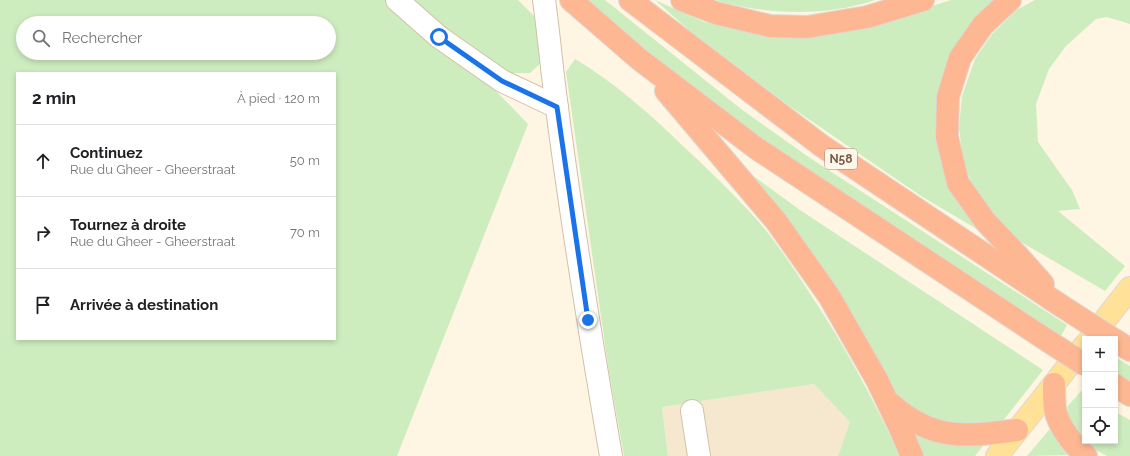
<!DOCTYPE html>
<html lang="fr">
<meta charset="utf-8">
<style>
:root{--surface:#fff;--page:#f6f6f6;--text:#202124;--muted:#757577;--line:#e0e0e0}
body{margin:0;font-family:Raleway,sans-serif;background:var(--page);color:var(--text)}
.controls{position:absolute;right:12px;bottom:12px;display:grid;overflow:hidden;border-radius:0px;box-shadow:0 2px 6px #0003}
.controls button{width:36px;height:36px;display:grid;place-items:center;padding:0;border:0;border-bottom:1px solid var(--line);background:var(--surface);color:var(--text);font:20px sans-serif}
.stop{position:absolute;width:12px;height:12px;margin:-9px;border:3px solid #1a73e8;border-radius:50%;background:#fff}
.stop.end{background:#1a73e8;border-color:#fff;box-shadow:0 1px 4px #0008}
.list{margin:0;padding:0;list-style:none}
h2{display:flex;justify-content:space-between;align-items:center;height:52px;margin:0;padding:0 16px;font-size:17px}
h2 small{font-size:13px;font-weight:400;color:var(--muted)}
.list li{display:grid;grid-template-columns:26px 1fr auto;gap:12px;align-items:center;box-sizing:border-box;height:72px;padding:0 16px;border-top:1px solid var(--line)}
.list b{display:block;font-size:15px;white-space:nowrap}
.list p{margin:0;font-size:13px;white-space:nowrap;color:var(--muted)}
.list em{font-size:13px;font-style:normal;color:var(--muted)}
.icon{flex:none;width:22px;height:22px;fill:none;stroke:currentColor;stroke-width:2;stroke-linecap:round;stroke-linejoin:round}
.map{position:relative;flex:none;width:1130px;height:456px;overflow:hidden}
.search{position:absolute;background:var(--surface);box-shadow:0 2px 6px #0003;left:16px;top:16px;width:320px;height:44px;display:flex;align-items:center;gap:10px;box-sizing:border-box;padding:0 14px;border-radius:22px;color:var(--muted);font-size:15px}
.panel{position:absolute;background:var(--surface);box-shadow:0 2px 6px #0003;left:16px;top:72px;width:320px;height:268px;border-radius:0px}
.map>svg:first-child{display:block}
</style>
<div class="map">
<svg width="1130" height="456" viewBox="0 0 1130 456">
<rect width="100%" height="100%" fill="#fef5e2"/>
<polygon fill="#f6e8cf" points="814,384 850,422 838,456 668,456 662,407"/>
<g fill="#ceedbf" fill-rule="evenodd">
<path d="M0,0h518l23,23 1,39 -12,11h-21l-27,-14 -70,-55 116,120 -131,332h-397zM23,23h306v30h-306zM17,73h318v266h-318z"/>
<polygon points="585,0 605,0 741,109 810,158 1067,325 1061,336 986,287 847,200 730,117"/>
<polygon points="655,0 704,22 772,35 870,26 951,0 999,0 953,60 955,193 975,228 921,196 788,105 690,31"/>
<path d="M715,0h160c-50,17 -109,15 -160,0z"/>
<polygon points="1035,0 1130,0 1130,24 1107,17 1096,19 1066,46 1049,69 1036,104 1038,142 1072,190 1080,209 1058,211 1125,266 1105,291 1016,239 990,215 975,193 963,159 959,128 962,96 975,59 992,34 1018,9"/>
<path d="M575,59c40,24 74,54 108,87 23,21 45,43 67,66 22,24 41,52 59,80 35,52 64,107 91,164h-62l12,-34 -36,-38 -152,23 6,49h-44l-15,-84 -43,-300z"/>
<polygon points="726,156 800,210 1043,370 998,427 947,428 905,407"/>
<polygon points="1115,357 1130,366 1130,381 1115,372"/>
<polygon points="1081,391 1085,394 1085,441 1115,441 1115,412 1130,420 1130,456 1107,456 1090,447 1078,436 1070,421 1067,407"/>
<polygon points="1054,424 1074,455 1027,456"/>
<polygon points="916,431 933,441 954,446 983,446 975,456 920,456 912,435"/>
</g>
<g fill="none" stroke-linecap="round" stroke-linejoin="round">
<defs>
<g id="minor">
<polyline points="397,0 439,37 502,81 557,107"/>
<path d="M544,0c5,36 8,72 13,108 15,117 34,232 54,348"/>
<polyline points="692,411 699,456"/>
</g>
<g id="major">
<polyline points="1090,339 1130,288"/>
<polyline points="997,456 1085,345"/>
</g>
<g id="highway">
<polyline points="571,0 639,59 756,148 1042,337"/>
<polyline points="630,0 822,146 1060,305"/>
<polyline points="682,0 716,13 770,26 807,27 867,17 923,0"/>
<polyline points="1010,0 983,25 960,58 948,97 947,137 958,183 985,221 1019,257 1043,284"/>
<polyline points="666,91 776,221 829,296 877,380 900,428 912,456"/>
<polyline points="1115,340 1130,350"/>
<path d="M1054,384c0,8 0,17 1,25 3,17 19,37 31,47"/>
<polyline points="1115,385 1130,395"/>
<path d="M891,404c41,37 75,33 126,26"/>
</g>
</defs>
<use href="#minor" stroke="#d2c0aa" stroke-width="24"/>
<use href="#major" stroke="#dfd8d3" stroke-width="24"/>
<use href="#highway" stroke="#dfd8d3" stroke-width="24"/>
<use href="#minor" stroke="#fff" stroke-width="22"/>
<use href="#major" stroke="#ffe198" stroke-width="22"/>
<use href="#highway" stroke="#fdb893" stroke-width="22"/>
<defs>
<g id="highway-bridge">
<polyline points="1060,305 1113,339"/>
<polyline points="1042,337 1085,365"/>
</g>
</defs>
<use href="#highway-bridge" stroke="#dfd8d3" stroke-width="24" stroke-linecap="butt"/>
<use href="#highway-bridge" stroke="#fdb893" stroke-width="22"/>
</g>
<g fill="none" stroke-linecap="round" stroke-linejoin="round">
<polyline stroke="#1a73e8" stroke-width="5" points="439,37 502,81 557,107 588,320"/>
</g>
<g text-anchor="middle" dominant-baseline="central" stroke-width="3" stroke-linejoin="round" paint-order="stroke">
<rect fill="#fff8ea" stroke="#a08b77" stroke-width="1" x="825" y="149" width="32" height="20" rx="3"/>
<g font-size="12" font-weight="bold" fill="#785c46">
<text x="841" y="159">N58</text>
</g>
</g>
</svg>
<div class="controls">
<button>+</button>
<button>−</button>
<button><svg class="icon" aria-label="locate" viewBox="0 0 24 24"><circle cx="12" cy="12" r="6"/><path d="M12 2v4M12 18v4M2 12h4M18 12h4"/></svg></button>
</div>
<div class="stop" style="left:439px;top:37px"></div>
<div class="stop end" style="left:588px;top:320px"></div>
<div class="search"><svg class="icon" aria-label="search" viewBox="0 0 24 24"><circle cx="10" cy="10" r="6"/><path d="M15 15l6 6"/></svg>Rechercher</div>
<section class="panel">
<h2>2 min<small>À pied · 120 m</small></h2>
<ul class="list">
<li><svg class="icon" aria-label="ahead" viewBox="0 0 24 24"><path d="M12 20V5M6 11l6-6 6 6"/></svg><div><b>Continuez</b><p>Rue du Gheer - Gheerstraat</p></div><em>50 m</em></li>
<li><svg class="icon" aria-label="right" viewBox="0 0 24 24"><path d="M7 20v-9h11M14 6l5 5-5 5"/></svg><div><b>Tournez à droite</b><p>Rue du Gheer - Gheerstraat</p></div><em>70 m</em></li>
<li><svg class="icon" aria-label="arrive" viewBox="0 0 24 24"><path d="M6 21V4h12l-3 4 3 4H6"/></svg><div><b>Arrivée à destination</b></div></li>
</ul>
</section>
</div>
